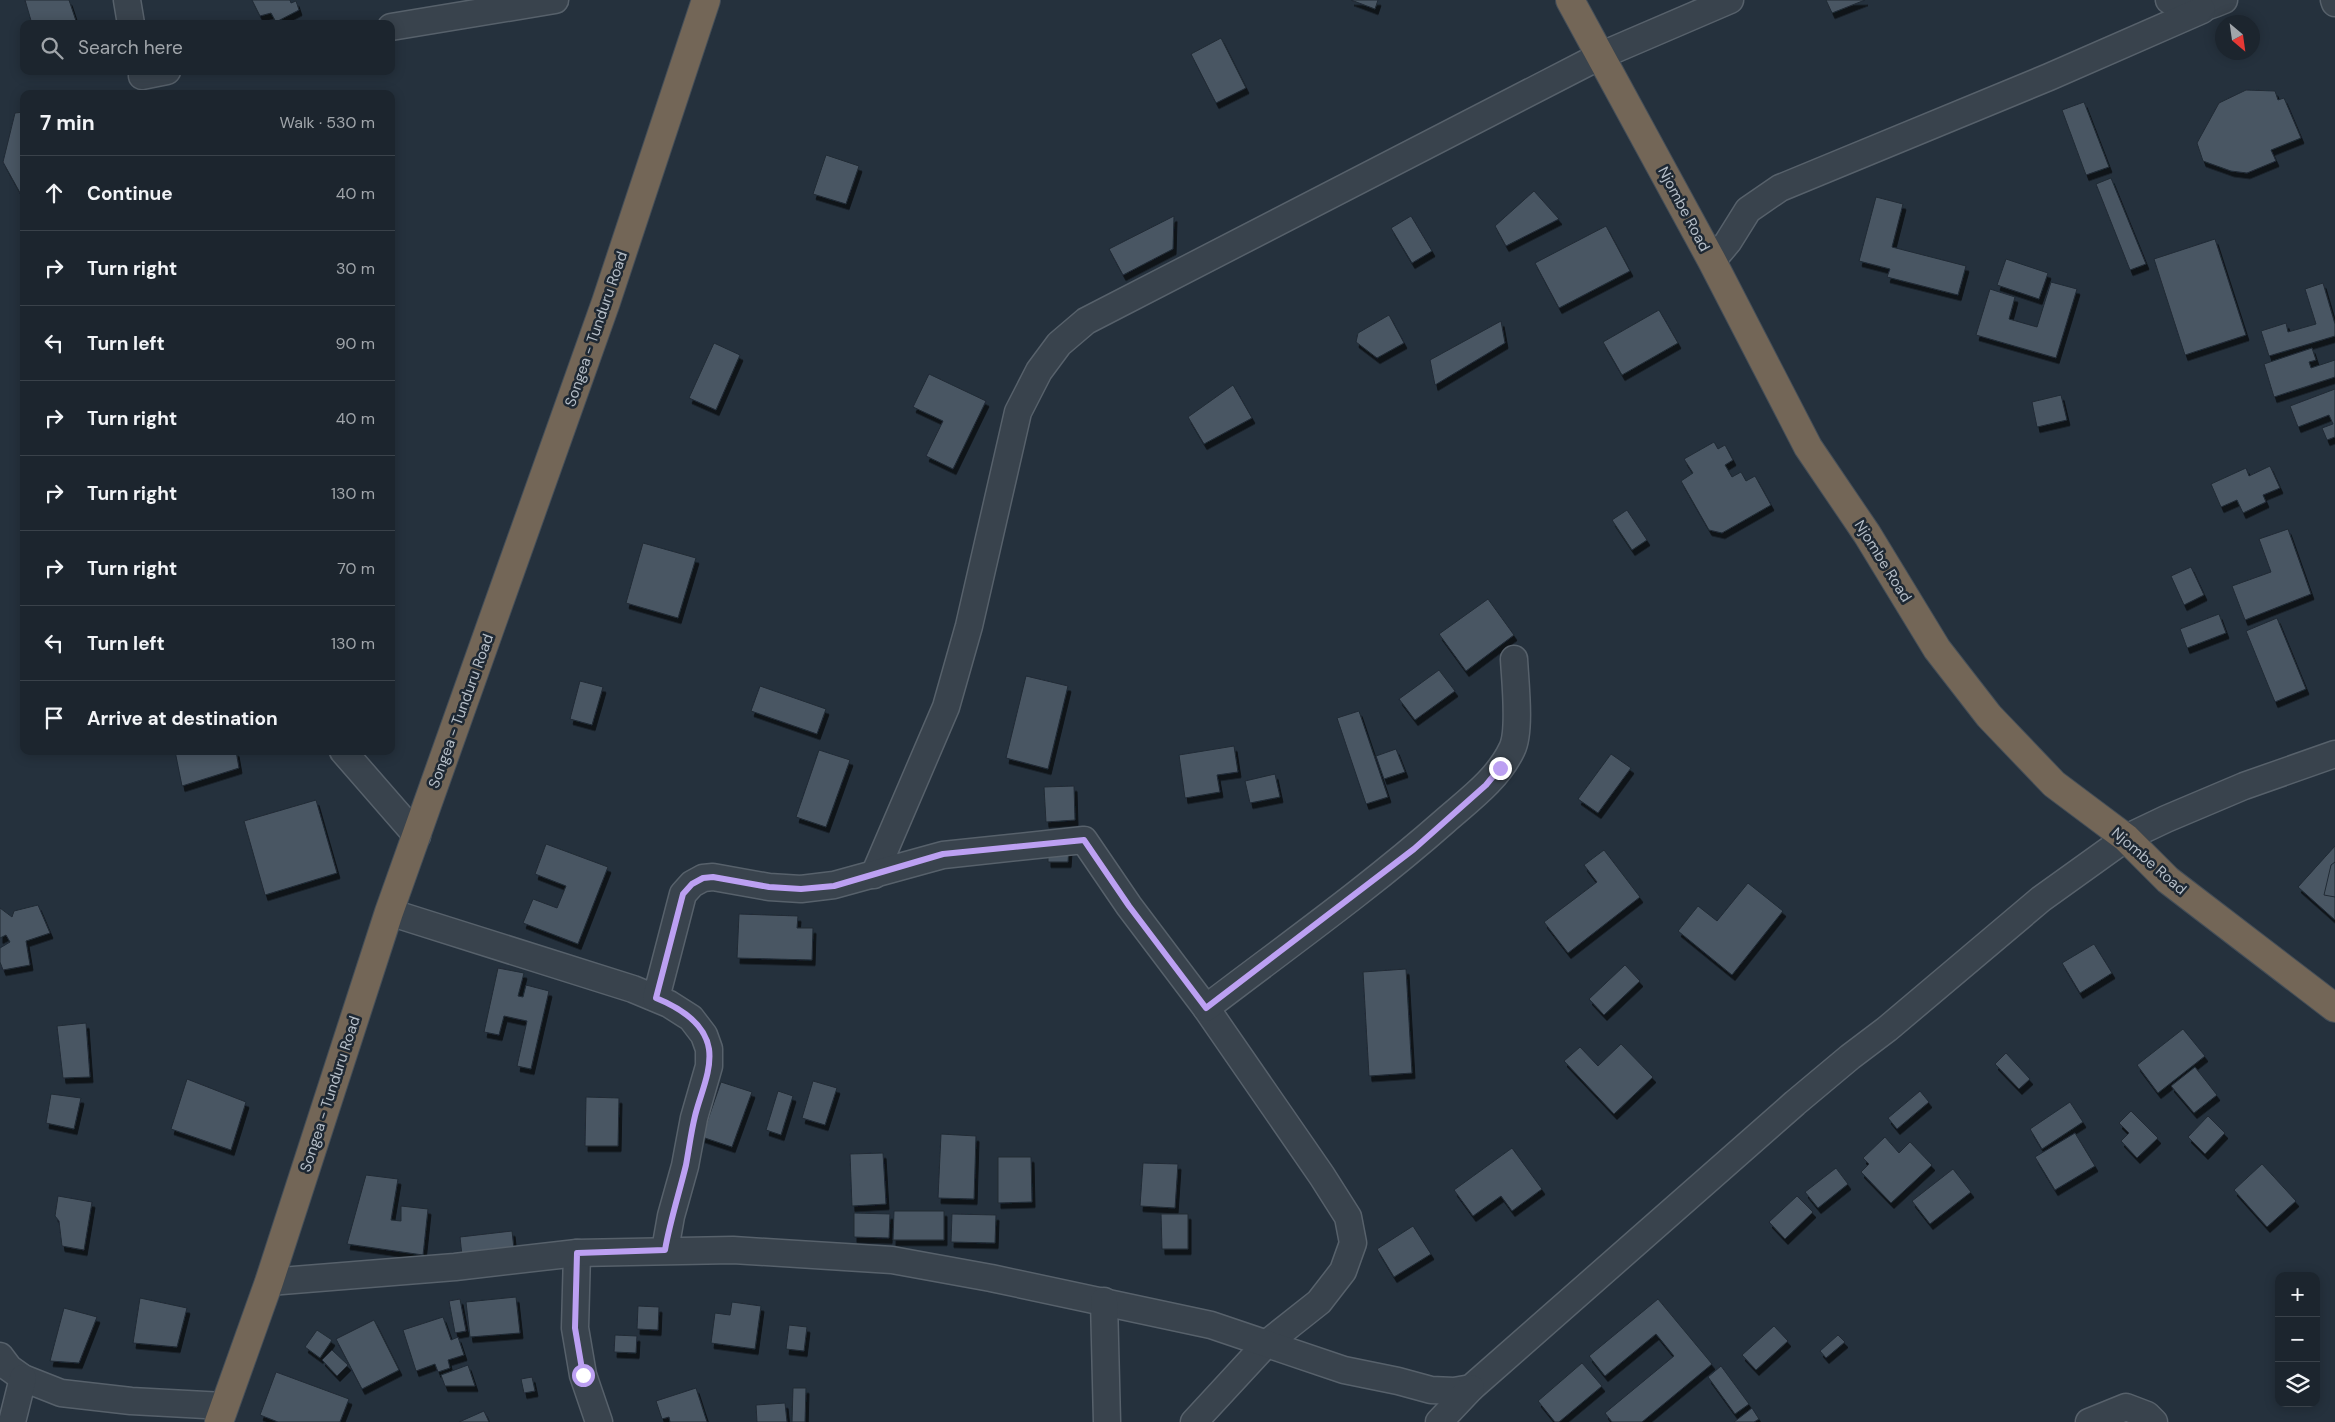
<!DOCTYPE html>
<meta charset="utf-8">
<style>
:root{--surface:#1c252e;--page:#252d36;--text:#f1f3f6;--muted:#a0a5aa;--line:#3a424a}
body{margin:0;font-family:"DM Sans",sans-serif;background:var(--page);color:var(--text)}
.controls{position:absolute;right:15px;bottom:15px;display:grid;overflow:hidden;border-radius:10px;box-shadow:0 2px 12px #0003}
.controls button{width:45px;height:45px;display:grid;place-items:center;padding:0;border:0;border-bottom:1px solid var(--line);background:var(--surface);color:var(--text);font:25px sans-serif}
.compass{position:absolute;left:2215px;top:15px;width:45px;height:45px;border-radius:50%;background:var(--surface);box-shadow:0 2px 12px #0003;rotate:151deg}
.stop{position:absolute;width:15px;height:15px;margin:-11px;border:4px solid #bca0f2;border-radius:50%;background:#fff}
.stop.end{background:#bca0f2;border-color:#fff;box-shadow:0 1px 5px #0008}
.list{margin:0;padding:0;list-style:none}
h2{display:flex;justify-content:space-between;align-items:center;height:65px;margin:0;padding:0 20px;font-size:21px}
h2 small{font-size:16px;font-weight:400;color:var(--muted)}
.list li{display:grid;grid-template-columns:32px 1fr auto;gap:15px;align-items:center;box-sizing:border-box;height:75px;padding:0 20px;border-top:1px solid var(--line)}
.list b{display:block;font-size:19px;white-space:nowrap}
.list em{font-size:16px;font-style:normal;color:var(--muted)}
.icon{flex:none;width:28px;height:28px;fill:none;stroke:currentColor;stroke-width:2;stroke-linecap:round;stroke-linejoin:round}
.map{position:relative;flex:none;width:2335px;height:1422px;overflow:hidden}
.search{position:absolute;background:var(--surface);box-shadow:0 2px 12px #0003;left:20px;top:20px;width:375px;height:55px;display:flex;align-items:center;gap:12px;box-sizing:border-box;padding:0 18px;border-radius:10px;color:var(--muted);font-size:19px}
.panel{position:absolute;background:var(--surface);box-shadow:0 2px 12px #0003;left:20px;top:90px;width:375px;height:665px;border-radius:10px}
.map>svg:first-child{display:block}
</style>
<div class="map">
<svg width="2335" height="1422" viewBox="0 0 2335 1422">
<defs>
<filter id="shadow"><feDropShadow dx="3" dy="5.5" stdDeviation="0" flood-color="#0009"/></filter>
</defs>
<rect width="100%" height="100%" fill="#25313d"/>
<g fill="#4a5763" stroke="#202a35" filter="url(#shadow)">
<polygon points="25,0 69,0 77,24 32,24"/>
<polygon points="252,0 290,0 291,3 296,1 299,10 276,22 271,13 260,16"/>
<polygon points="1351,0 1378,0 1375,9"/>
<polygon points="1826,0 1865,0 1832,13"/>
<polygon points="1221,38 1246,88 1216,103 1191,54"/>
<polygon points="2246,90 2275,91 2278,100 2284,98 2301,138 2271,150 2276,161 2247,173 2231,171 2203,161 2197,143 2219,103"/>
<polygon points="2084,102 2109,167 2086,175 2062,110"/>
<polygon points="24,112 24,200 3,162 15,113"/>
<polygon points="826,155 859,166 846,204 813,194"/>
<polygon points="2111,178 2146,264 2130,270 2096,184"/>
<polygon points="1534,191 1559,219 1506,246 1495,226"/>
<polygon points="1876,197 1903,204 1892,247 1966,266 1958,295 1887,277 1890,269 1859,261"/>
<polygon points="1174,216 1173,249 1123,275 1109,249"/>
<polygon points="1411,216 1432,251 1412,263 1391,228"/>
<polygon points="1606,226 1630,271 1559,308 1535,263"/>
<polygon points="2215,239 2246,335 2185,355 2154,259"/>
<polygon points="2006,259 2048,273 2039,299 1997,285"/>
<polygon points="2051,282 2077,289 2056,358 1976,335 1990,289 2015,297 2009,319 2037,327"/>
<polygon points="2323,283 2335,324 2335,336 2269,356 2261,331 2286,323 2288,332 2316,324 2305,289"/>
<polygon points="1659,310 1678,343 1622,375 1603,342"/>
<polygon points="1389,315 1404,343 1377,358 1356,342 1358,333"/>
<polygon points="1501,321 1505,343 1435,385 1430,360"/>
<polygon points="714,343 740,355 716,410 689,398"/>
<polygon points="2312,348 2316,360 2309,362 2311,368 2335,360 2335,377 2274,397 2264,364"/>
<polygon points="929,374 986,401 953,469 926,456 943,421 913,407"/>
<polygon points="1233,385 1252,418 1204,444 1188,417"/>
<polygon points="2335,389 2335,437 2327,440 2322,428 2333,424 2329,415 2298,427 2290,406"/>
<polygon points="2061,395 2067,420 2037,427 2032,402"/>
<polygon points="1714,442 1718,449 1725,445 1733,460 1725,465 1732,477 1741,472 1746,481 1755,476 1771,505 1722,533 1709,530 1681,481 1693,473 1684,459"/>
<polygon points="2270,466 2280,488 2263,495 2266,502 2243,513 2237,500 2221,507 2211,484 2246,468 2249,476"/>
<polygon points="1627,510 1647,540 1632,550 1612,520"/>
<polygon points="2288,529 2311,594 2245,620 2232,586 2271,572 2259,539"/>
<polygon points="643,543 696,558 678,618 626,603"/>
<polygon points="2191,567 2204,595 2184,605 2171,576"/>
<polygon points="1488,599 1514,635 1466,671 1439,634"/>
<polygon points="2219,614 2226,633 2187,648 2180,629"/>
<polygon points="2277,618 2306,689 2275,702 2246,631"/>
<polygon points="1439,670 1455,691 1415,720 1399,699"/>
<polygon points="1026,676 1068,686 1048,769 1006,758"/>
<polygon points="580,681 603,687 592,725 570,719"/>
<polygon points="760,686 826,709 817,734 751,711"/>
<polygon points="1359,711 1388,797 1366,804 1337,718"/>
<polygon points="1234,746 1238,772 1217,775 1220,792 1185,798 1179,755"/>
<polygon points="1396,749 1405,772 1384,779 1376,756"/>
<polygon points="819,750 850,760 826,827 796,817"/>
<polygon points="175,751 236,751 239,768 182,786"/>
<polygon points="1611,754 1631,768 1598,813 1578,799"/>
<polygon points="1275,774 1280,797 1250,803 1245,781"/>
<polygon points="1074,786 1075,820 1046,822 1044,787"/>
<polygon points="316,800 337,873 265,895 244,821"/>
<polygon points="546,844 608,867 578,944 523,923 533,899 557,908 566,886 535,874"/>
<polygon points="2335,846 2335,920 2298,887"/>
<polygon points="1048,848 1069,848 1068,862 1048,862"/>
<polygon points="1604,850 1640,897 1568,953 1544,922 1597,882 1584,865"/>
<polygon points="2335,862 2335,897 2324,895 2331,865"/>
<polygon points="1748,883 1783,911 1732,975 1678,931 1698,906 1717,921"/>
<polygon points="38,905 50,933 26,941 30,965 3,970 0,962 0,948 10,942 6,935 0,938 0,908 12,917 14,911"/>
<polygon points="739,914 798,916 797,928 813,928 812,960 737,958"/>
<polygon points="2094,944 2112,973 2080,993 2062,963"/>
<polygon points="1625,965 1640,981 1604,1015 1589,999"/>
<polygon points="498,968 524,973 518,996 523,997 526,985 549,991 531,1069 517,1066 527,1021 504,1016 499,1035 484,1032"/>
<polygon points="1406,969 1412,1073 1369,1076 1363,972"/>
<polygon points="86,1023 90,1077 63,1078 57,1026"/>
<polygon points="2183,1029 2205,1056 2158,1093 2137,1065"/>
<polygon points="1621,1044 1653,1077 1614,1114 1564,1061 1580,1047 1598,1066"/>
<polygon points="2006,1053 2030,1079 2019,1089 1995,1064"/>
<polygon points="2195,1067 2217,1095 2194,1113 2171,1086"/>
<polygon points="187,1079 246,1102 231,1150 171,1129"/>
<polygon points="813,1081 837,1088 825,1125 802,1118"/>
<polygon points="721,1082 752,1092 732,1147 702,1137"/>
<polygon points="778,1091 793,1096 781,1135 766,1130"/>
<polygon points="1920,1091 1929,1102 1897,1129 1888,1118"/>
<polygon points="51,1094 81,1098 74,1129 46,1123"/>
<polygon points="586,1097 619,1098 618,1146 585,1146"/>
<polygon points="2070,1102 2083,1122 2042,1149 2030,1129"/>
<polygon points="2131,1111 2158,1138 2137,1158 2121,1141 2129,1133 2119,1123"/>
<polygon points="2208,1116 2225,1133 2205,1154 2188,1137"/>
<polygon points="2075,1133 2095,1166 2055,1190 2035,1157"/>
<polygon points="941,1134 976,1136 974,1199 938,1198"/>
<polygon points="1885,1137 1899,1153 1910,1142 1932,1165 1891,1203 1861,1172 1869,1164 1863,1158"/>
<polygon points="1512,1148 1542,1189 1512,1211 1501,1196 1473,1216 1454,1190"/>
<polygon points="883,1153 886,1204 852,1206 850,1154"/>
<polygon points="998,1157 1031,1157 1032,1202 998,1203"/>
<polygon points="1143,1163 1178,1164 1175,1208 1140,1206"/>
<polygon points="2262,1164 2296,1201 2267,1227 2234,1190"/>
<polygon points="1836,1168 1848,1184 1818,1208 1805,1192"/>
<polygon points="1953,1169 1971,1192 1930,1224 1912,1201"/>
<polygon points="366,1175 398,1179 391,1220 401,1221 401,1206 428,1209 423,1255 347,1244"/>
<polygon points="58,1196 92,1202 84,1250 62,1246 59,1221 55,1216"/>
<polygon points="1797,1196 1813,1212 1785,1239 1769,1222"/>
<polygon points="894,1211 944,1211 944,1240 893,1240"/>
<polygon points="854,1213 890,1214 889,1238 854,1237"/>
<polygon points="952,1214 996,1215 995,1243 951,1242"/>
<polygon points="1161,1214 1188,1214 1188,1249 1162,1249"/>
<polygon points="1413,1226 1431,1254 1394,1277 1377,1249"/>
<polygon points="512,1231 514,1249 462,1256 460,1237"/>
<polygon points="516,1297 520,1333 470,1337 466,1302"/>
<polygon points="140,1298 187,1308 177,1347 133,1343"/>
<polygon points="460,1299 466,1331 455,1333 449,1301"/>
<polygon points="1658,1299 1712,1364 1642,1422 1612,1422 1605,1413 1674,1356 1656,1334 1605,1376 1589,1356"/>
<polygon points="732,1302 761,1306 755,1349 711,1343 715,1313 730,1315"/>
<polygon points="638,1306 659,1307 658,1330 637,1329"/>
<polygon points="64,1308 97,1317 79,1363 50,1361"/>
<polygon points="443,1317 451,1340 458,1337 464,1355 448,1360 450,1368 438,1372 435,1364 416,1371 403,1330"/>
<polygon points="374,1320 399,1370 362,1389 336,1339"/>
<polygon points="789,1325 807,1327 804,1351 786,1349"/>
<polygon points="1774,1326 1788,1341 1756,1370 1742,1355"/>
<polygon points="317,1330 332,1340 320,1358 305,1347"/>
<polygon points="615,1335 637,1336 636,1353 614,1352"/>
<polygon points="1838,1335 1845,1342 1826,1358 1820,1351"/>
<polygon points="332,1350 348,1365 337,1376 322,1360"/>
<polygon points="1582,1363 1602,1386 1559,1422 1555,1422 1538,1401"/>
<polygon points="468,1365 475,1386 445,1386 441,1375"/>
<polygon points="1721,1366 1749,1404 1735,1414 1708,1377"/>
<polygon points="276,1372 349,1399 340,1422 278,1422 260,1415"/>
<polygon points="532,1377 535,1391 524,1393 521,1379"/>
<polygon points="696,1388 707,1422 670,1422 669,1417 662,1419 656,1401"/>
<polygon points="793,1388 806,1388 805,1422 792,1422"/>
<polygon points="785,1403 787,1422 757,1422 756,1405"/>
<polygon points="1752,1408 1759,1419 1754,1422 1734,1422"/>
<polygon points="484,1411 489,1422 459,1422"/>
</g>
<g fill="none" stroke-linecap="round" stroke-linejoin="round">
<defs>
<g id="minor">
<polyline points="127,0 131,24"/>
<path d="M2169,0c20,15 34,9 55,0"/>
<polyline points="2334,0 2335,3"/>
<polyline points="391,27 555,0"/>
<polyline points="142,76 167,71"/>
<polyline points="1712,261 1728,242 1748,210 1780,188 2049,77 2202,10"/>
<polyline points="343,751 417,836"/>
<polyline points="874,875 946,707 969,626 1018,412 1039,371 1059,344 1086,321 1602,55 1730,0"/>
<polyline points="389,912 633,989 669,1004 691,1018 704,1035 709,1049 709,1066 694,1118 685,1166 671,1216 665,1250"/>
<polyline points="656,998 683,894 692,884 703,878 713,877 769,887 801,889 834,885 943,855 1084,840 1129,906 1206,1008 1322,1176 1348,1217 1353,1243 1343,1271 1319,1302 1266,1344 1194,1422"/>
<path d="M1206,1008c80,-61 163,-120 239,-187 24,-21 53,-42 67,-72 9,-18 3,-69 2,-90"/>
<polyline points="577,1253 575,1328 583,1375 599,1422"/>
<polyline points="269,1282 455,1267 577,1253 733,1250 892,1260 991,1278 1211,1325 1344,1370 1398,1381 1431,1390 1454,1391 1471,1388 1795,1103 1850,1057 1887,1029 2041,899 2126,838 2166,819 2244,786 2335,754"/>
<polyline points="1104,1301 1107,1422"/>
<polyline points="0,1356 9,1368 23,1378 61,1393 131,1401 224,1406"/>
<polyline points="12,1422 23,1378"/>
<polyline points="1439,1422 1471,1388"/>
<polyline points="2089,1422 2126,1407 2147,1415 2154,1422"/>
</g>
<g id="highway">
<polyline points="1570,0 1712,261 1808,447 1867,534 1937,649 1989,716 2054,784 2126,838 2168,880 2335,1008"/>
<polyline points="219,1422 269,1282 389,912 606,302 706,0"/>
</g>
</defs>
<use href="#minor" stroke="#57616b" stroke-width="29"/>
<use href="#highway" stroke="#444e58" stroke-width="30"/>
<use href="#minor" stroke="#39434d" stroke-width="26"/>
<use href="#highway" stroke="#736657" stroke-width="28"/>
</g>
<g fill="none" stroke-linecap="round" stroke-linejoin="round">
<path stroke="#bca0f2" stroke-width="6" d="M583,1375l-8,-47 2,-75 88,-3c5,-29 14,-56 21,-85 3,-16 5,-33 9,-49 5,-21 17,-45 14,-67 -4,-26 -31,-42 -53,-51l27,-104 9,-10 11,-6 10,-1 56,10 32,2 33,-3 109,-32 141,-14 45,66 77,102 208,-159 72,-64 14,-17"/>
</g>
<g text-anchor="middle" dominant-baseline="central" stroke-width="5" stroke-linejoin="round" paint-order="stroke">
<g font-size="15" fill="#b5bec8" stroke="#1e2833">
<text transform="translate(1684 209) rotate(62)">Njombe Road</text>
<text transform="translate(596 329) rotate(-71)">Songea - Tunduru Road</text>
<text transform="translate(1883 561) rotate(58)">Njombe Road</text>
<text transform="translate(461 711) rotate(-70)">Songea - Tunduru Road</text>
<text transform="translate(2149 861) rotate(41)">Njombe Road</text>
<text transform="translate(330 1094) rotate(-72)">Songea - Tunduru Road</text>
</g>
</g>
</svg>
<div class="controls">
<button>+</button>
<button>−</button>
<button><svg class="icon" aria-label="layers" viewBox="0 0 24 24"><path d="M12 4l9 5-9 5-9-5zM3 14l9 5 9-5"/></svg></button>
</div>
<svg class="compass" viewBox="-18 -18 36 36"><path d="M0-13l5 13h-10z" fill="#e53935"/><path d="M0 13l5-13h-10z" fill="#a0a5aa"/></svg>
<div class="stop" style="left:583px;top:1375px"></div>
<div class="stop end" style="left:1500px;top:768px"></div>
<div class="search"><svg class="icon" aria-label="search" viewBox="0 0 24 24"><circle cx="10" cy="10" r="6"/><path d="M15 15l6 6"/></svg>Search here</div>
<section class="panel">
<h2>7 min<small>Walk · 530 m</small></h2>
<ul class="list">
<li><svg class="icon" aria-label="ahead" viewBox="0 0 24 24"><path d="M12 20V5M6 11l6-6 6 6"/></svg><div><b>Continue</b></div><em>40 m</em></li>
<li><svg class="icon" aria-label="right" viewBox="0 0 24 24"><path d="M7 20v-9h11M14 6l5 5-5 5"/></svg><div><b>Turn right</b></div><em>30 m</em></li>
<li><svg class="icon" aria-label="left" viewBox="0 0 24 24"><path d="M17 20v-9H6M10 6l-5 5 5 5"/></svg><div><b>Turn left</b></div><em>90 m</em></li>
<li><svg class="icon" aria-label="right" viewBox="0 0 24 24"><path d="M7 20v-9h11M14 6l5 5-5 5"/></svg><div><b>Turn right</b></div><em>40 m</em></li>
<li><svg class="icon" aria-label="right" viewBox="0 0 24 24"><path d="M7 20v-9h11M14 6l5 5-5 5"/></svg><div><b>Turn right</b></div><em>130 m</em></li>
<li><svg class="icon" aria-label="right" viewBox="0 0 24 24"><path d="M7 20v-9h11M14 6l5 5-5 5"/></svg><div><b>Turn right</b></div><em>70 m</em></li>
<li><svg class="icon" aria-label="left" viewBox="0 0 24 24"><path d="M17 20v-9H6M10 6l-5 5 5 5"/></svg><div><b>Turn left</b></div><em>130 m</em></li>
<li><svg class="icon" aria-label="arrive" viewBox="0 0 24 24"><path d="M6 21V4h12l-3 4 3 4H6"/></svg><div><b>Arrive at destination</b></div></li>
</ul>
</section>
</div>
